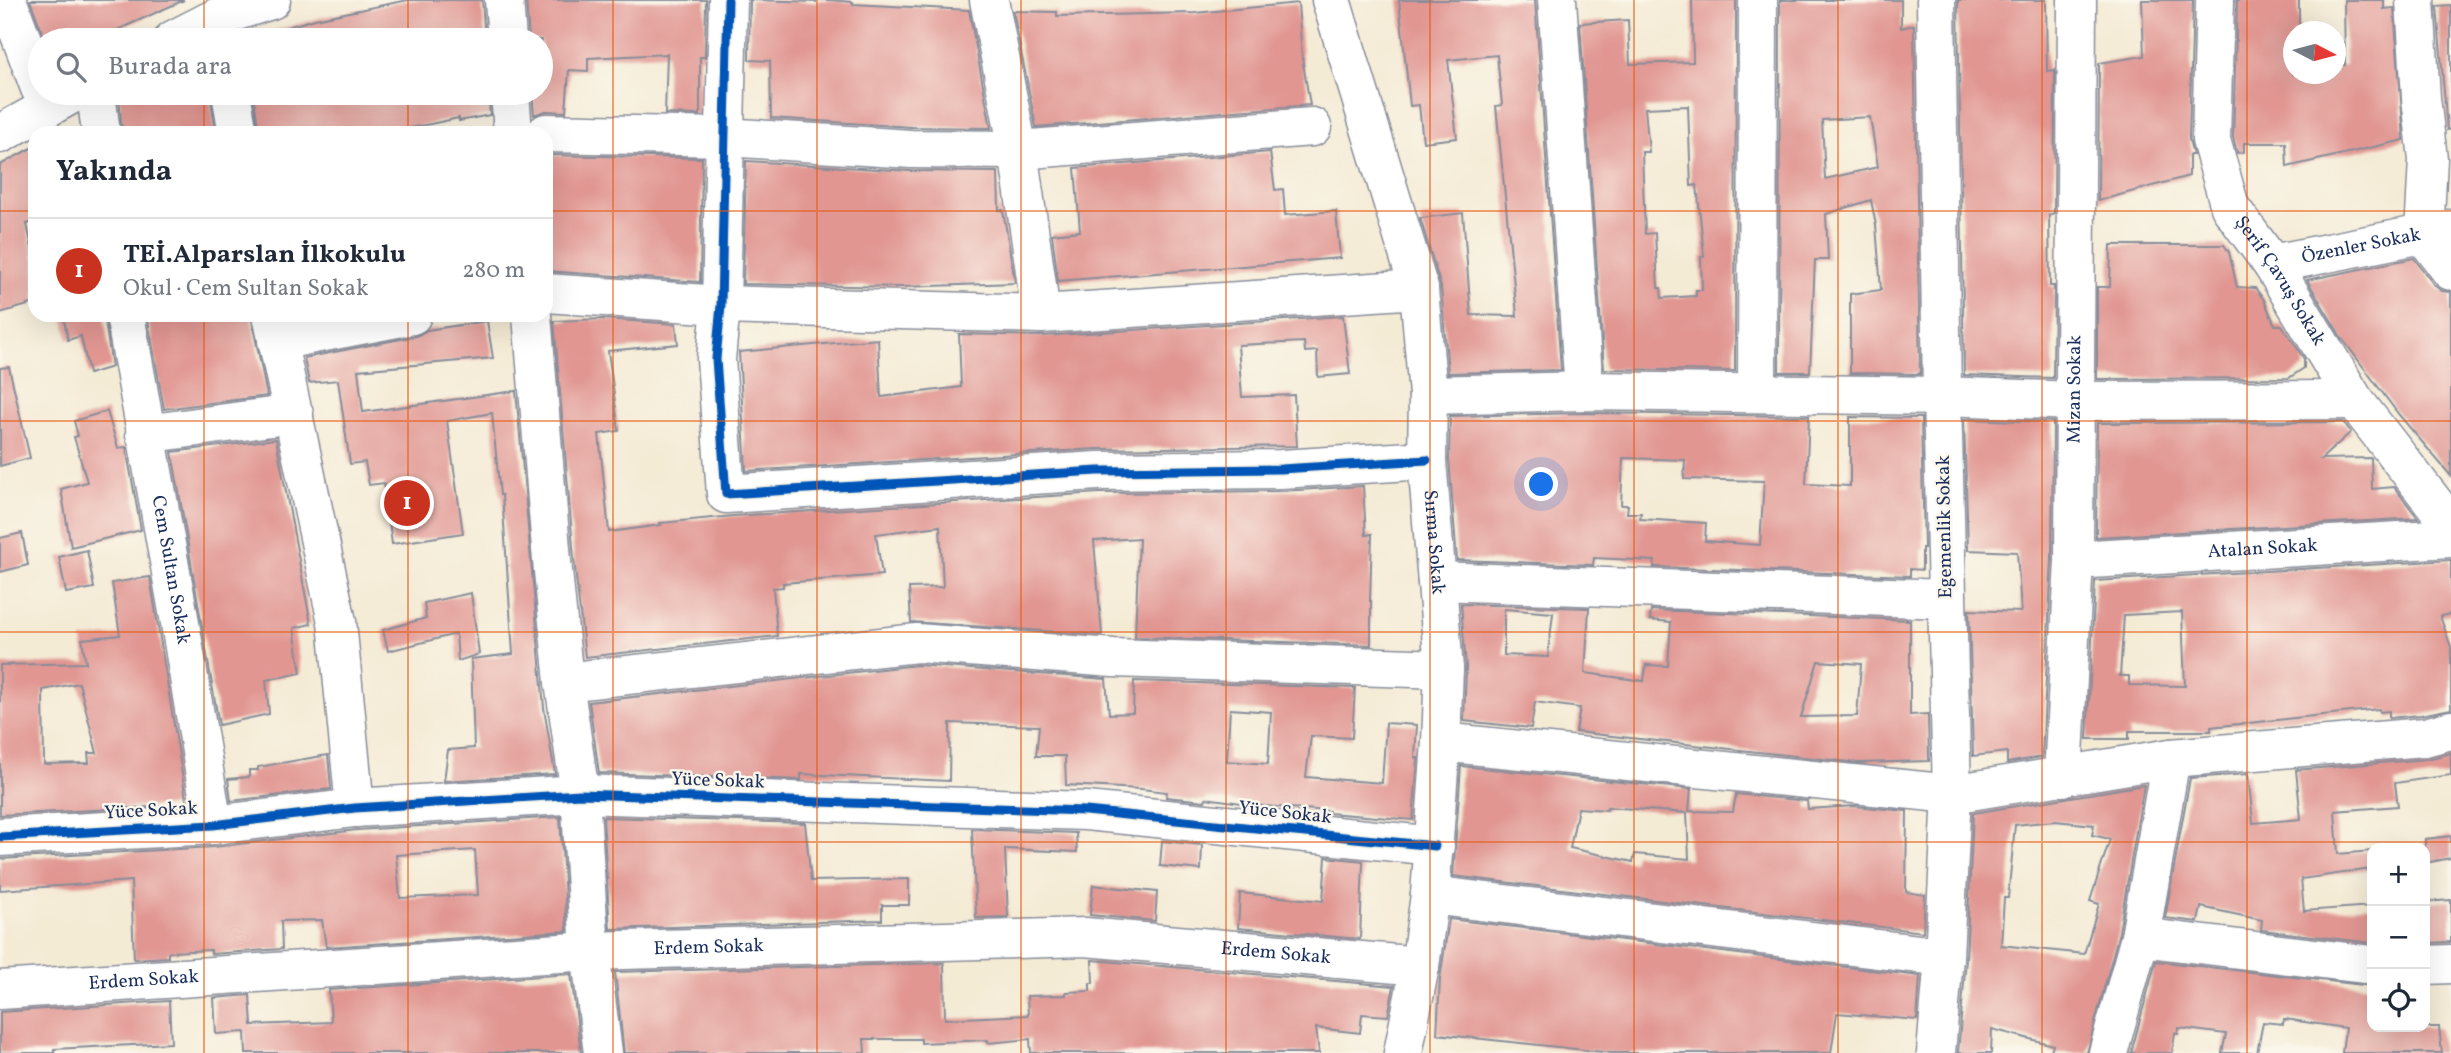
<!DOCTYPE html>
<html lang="tr">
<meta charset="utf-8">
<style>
:root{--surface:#fff;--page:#f6f6f7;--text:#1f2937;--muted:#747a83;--line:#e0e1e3;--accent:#c8321e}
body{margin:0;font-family:Vollkorn,serif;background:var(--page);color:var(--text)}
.controls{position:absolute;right:21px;bottom:21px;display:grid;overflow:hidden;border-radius:14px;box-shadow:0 7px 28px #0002}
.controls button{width:63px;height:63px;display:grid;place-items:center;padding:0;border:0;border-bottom:2px solid var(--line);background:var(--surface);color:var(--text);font:35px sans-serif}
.compass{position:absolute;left:2283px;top:21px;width:63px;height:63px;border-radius:50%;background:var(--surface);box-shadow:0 7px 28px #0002;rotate:96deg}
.you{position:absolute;left:1542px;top:485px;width:24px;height:24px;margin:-18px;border:5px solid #fff;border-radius:50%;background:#1a73e8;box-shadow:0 0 0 10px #1a73e833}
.badge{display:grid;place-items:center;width:46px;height:46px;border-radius:50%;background:var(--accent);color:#fff;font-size:23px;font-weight:700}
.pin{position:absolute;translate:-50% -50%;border:4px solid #fff;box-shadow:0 2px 7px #0006}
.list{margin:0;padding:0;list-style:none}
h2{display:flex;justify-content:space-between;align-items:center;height:91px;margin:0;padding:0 28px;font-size:30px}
h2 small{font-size:23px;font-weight:400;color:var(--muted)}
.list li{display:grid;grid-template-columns:46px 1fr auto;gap:21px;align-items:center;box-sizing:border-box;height:105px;padding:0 28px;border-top:2px solid var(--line)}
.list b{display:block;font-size:26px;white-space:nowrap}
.list p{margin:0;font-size:23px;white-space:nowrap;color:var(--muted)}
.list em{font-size:23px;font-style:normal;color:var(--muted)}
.icon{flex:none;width:38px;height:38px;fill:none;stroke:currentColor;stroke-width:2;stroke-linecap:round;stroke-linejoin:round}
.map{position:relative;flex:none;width:2451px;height:1053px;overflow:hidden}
.search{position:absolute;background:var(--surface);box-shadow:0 7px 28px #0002;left:28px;top:28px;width:525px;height:77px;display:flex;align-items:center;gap:18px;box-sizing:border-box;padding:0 24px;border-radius:38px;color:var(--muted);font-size:26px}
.panel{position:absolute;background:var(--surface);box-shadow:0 7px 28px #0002;left:28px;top:126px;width:525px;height:196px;border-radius:21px}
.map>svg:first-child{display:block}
</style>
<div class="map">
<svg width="2451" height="1053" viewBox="0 0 2451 1053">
<rect width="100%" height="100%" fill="#fbf7ec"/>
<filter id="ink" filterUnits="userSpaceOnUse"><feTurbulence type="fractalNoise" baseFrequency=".0143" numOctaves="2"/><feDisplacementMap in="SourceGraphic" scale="14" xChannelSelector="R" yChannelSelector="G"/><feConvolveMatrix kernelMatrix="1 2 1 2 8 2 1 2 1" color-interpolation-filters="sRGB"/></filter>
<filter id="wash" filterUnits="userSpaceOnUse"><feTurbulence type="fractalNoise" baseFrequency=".00686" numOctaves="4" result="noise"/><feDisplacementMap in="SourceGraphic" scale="28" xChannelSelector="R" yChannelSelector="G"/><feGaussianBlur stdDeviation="1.57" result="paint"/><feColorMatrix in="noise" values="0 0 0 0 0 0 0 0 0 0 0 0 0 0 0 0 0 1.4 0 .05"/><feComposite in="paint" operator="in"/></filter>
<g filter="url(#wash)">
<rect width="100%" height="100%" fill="#f4ebd5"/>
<g id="blocks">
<g fill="#e19692" fill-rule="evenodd">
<polygon points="30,0 184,0 95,40 45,40"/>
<polygon points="408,0 482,0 485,40 264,40 263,34 315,19"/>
<polygon points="526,0 706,0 705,57 700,57 700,115 665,114 667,54 588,58 588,71 569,70 566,112 546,111 534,115 532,93 541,93 541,40 529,40"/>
<polygon points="750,0 816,2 816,0 829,0 853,2 853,4 969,10 991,128 912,127 771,118 770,61 749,60"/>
<polygon points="1399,0 1535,0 1561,370 1448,373 1441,287 1420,218 1463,213 1471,315 1517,316 1496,106 1502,105 1497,55 1448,60 1457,138 1423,142 1419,105 1410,106"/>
<path d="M1692,0h44l-1,371 -131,-2 -24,-346 48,-3 2,44 63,-2zM1688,106l3,80 6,-1 7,71 -3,1 1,33h-6v6l-34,2 -1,-10h-3l-3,-55 -10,1 -3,-82h7l-4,-44z"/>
<path d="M1780,0h121v28l13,-3 6,349 -70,-1v-79l31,-4 -5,-65 -5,-25 -45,14 2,46h-13l-5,112h-31zM1870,117l8,50 -53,12 -3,-59z"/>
<polygon points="1958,0 2046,0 2047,71 2055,70 2054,213 2049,215 2050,286 2054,286 2053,378 1964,375"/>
<polygon points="2142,0 2193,0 2189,139 2193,155 2189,155 2189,176 2098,201 2099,63 2144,56"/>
<polygon points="2237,0 2299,0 2299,32 2293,32 2293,74 2335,74 2335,65 2345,65 2344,0 2384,0 2384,9 2394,8 2404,140 2287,167 2286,143 2244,143 2244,152 2237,153 2233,137"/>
<polygon points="1298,3 1302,57 1310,105 1036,127 1013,11 1057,12 1057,16 1195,13"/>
<polygon points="2451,5 2451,129 2447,130 2437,6"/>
<polygon points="128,93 210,93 216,133 122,133 119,97"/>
<polygon points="253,93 488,93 490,115 459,121 459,118 387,133 259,133"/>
<polygon points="35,146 35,221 27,224 35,263 35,303 0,313 0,165"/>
<polygon points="1270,152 1275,190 1283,189 1285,215 1336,211 1340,258 1058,281 1052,234 1080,231 1075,168"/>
<polygon points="546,155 702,158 700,282 546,271"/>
<polygon points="746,161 910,171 998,172 999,210 1003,210 1015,283 902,287 743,284"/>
<polygon points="2111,245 2224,245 2229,252 2237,287 2255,288 2264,300 2275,325 2282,325 2290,337 2304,359 2304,368 2289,378 2097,379 2097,287 2110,287"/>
<polygon points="2414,258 2434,285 2442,291 2451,292 2451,476 2399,415 2341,337 2307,280"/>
<polygon points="63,315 104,315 112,367 89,374 81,336 68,340"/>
<polygon points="147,315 251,315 267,396 164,409"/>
<polygon points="1343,316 1350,374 1318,377 1317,351 1305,352 1304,342 1238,345 1242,397 1294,395 1297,446 1097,449 746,471 739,352 878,339 881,397 961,387 959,334 1042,336"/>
<polygon points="603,319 676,324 678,344 608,351 619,431 599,434 609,532 661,525 660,523 733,516 1099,493 1281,491 1363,486 1366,535 1372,534 1370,601 1371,601 1371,645 1135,637 1139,538 1094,541 1102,635 911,622 909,588 943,587 940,526 876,534 882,575 783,583 783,587 773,588 777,636 585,657 574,559 554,321"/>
<polygon points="487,321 493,358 358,370 363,412 516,391 544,708 555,774 444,781 448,750 474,748 471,659 513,654 502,495 500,495 492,413 447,421 463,533 392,544 384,483 369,485 365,462 350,464 338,380 309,383 304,358 416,336 427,330"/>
<polygon points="9,367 30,458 0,466 0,368"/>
<polygon points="107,411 118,448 126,447 141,530 71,547 61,489 87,482 74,437 78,436 74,421"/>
<path d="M1584,413l225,3 -3,68 44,2v-69l71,1 3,130h-2v22l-12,-1v7l-256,-9 1,-6 -61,-3 -1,7 -136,-5 -8,-101 1,-43zM1623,458l62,2 -1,19 80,2 -4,64 -55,-4 1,-18 -66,-4 1,-6h-14l1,-8h-7z"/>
<polygon points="1964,419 2053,422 2052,559 2042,757 2007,763 2007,752 1973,756 1969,610 2021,612 2017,552 1968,550"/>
<polygon points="2343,422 2351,432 2321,459 2371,458 2372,489 2394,487 2418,518 2096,537 2097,423"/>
<polygon points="276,439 311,624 294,628 301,673 266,680 269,714 219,725 172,452"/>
<polygon points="22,533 28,565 0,572 0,538"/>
<polygon points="87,550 94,588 66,593 59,557"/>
<path d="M2451,560v54l-11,2 11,31v62l-30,6 -32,3v-7l-9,1 -1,-3 -168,18v4h-82v8h-42l8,-158zM2182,612l3,74 -56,-1v-9h-9l4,-61z"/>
<path d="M150,577l37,228 -187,10v-150l86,-2 -4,-24 38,-4 -8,-52zM79,683l18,70h-9l1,10 -45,1 -1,-74z"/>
<polygon points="471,593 479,654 458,661 456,634 388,651 383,630 426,618 424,603"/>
<path d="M1461,604l128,4 -4,65 59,8 2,-16 22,1 3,-44 -21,-2 1,-10 259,10v95l18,-1 1,47 -70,2 -283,-31 4,-24 -45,-6 -4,26 -67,-7 2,-54zM1504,609l49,4 -5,44 -44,-2zM1818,661l43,3 -4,52 -56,1z"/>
<path d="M917,665l189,14 3,35 24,-1 1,-32 221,7 -3,50 -41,-2 -5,41 76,6 4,-60 31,2 -2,33h3l-5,62 -84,-7v-2l-66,-5 -57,-8 -1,3 -39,-4 1,-5 -26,-3 -75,-4 -1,-29h-29l3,-30 -89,-3 -1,58 -148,-7v6l-202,-7 -10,-71zM1230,709l41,3 -3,52 -41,-3z"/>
<polygon points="2451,753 2451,775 2395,783 2398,806 2335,811 2338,854 2372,851 2372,869 2301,879 2304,911 2372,906 2372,943 2261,930 2262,920 2201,907 2198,922 2165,918 2190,778 2248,774 2253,823 2301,819 2296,770 2427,759"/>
<polygon points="328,755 331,789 231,801 228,779 249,777 249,770 258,770 258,767"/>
<path d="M1461,766l230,23 -2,22 44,1 3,-18 71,7 1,8 47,-3 52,5 -1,81 19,3 -2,37 -470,-56zM1607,807l80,6 2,46 -54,-5 -2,8 -63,-14 8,-40 29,2z"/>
<path d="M2144,785l-25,147 -32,121h-37l3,-8 -61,-16 -1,24h-33l8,-94 7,-146zM2055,821l39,4 -2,10 18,4 -20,62 9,3 -15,50 -83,-9 3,-47h4l7,-73z"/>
<path d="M560,817l7,114 -241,16 -4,-27 -41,1 1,28 -71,5v-4l-40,2 -3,1v4l-34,2 -3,-78 -131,9v-31l214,-12 143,-17zM475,850l3,45 -78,3 -4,-43z"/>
<polygon points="603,817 805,823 811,881 909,879 909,905 882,905 882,920 610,929"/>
<polygon points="972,829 1076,833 1077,852 1005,849 1008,917 976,918"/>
<polygon points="2451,836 2451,858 2425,863 2425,839"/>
<polygon points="1162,841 1202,845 1201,870 1160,866"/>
<polygon points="1326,857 1363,861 1360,939 1238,928 1240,893 1323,901"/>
<polygon points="1093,885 1157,892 1155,921 1090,915"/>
<polygon points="2451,900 2451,942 2425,943 2425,902"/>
<polygon points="1449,919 1920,976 1917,1020 1837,1013 1831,1053 1612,1053 1437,1034 1440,979"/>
<polygon points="1092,960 1394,986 1388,1016 1362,1014 1360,1033 1316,1028 1319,1053 1031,1053 1030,1039 988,1043 988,1040 921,1043 921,1039 864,1039 865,1053 624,1053 615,972 944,963 945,1019 1028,1015 1027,996 1066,995 1066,992 1090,991 1090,983 1093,983"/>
<polygon points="2156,961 2372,986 2372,1027 2439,1027 2442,1053 2342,1053 2345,1028 2284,1019 2283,1024 2263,1022 2257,1053 2222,1053 2226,1034 2179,1028 2178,1034 2175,1033 2172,1053 2131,1053"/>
<polygon points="571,974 581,1053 246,1053 245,1032 216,1034 214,998 250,995 252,1025 331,1022 329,990"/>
<polygon points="169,1001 171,1043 54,1049 54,1053 0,1053 0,1012"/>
</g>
</g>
</g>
<g filter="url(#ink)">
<use href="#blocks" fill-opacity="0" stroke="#888d9a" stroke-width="2"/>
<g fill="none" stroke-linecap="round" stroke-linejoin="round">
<defs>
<g id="minor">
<polyline points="7,0 40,88"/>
<polyline points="504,0 507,40"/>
<polyline points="728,0 721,305 716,359 726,494 1098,471 1281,469 1427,460"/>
<polyline points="989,0 1018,150 1041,314"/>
<path id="s1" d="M1331,0l88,289 9,106 -1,65 17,209 -3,73 -11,153 -10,71 -17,87"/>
<polyline points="1557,0 1584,391"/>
<path id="s2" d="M2215,0l-4,140 19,67 42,57 82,136 97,125"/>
<polyline points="2415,0 2421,98 2428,159 2424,235 2451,271"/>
<polyline points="173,40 218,17 271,0"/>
<polyline points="96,93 101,133"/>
<polyline points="231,93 238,133"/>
<polyline points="510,93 513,133"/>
<polyline points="546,133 724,137 911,149 1018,150 1312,127"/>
<polyline points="0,134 74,93"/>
<path id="s3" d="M2272,264l176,-35"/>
<polyline points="546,293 721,305 1041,314 1419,289"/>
<path id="s4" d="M125,315l54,302 34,208"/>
<polyline points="272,315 337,622 355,808"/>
<polyline points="532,315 552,561 564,682 580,794 590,951 603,1053"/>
<polyline points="277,341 412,315"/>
<polyline points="1757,393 1758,0"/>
<polyline points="1428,395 1584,391 1942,396 2075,401 2354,400"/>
<polyline points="145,434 294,414"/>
<path id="s5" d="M2074,560l377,-22"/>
<polyline points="1437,581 1946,599"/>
<polyline points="564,682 917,643 1113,658 1444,669"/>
<polyline points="1441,742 1952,794 2171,758 2425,737 2451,730"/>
<path id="s6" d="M2063,777l11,-217 3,-560"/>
<polyline points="0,837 213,825 355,808 580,794 1086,811 1435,846"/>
<polyline points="1430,895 1944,957"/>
<polyline points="2140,937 2372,965"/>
<polyline points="2425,965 2451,964"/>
<path id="s7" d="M0,990l590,-39 495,-14 335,29"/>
<polyline points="1936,1053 1944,957 1952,794 1942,396 1936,0"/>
<polyline points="2108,1053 2140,937 2171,758"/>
</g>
</defs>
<use href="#minor" stroke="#888d9a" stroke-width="41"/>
<use href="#minor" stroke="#fff" stroke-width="38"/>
<defs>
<g id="cycleway">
<polyline points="728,0 721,305 716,359 726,494 1098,471 1281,469 1427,460"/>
<polyline points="0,837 213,825 355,808 580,794 1086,811 1435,846"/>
</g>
</defs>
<use href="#cycleway" stroke="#fbf7ec" stroke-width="13"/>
<use href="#cycleway" stroke="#0057b8" stroke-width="9"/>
</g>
</g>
<path fill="none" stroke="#e8590c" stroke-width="2" stroke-opacity="0.55" d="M204,0v40M408,0v40M613,0v1053M817,0v1053M1021,0v1053M1226,0v1053M1430,0v1053M1634,0v1053M1838,0v1053M2042,0v1053M2247,0v1053M204,93v40M408,93v40M0,211h35M546,211h1905M204,315v738M408,315v738M0,421h2451M0,632h2451M0,842h2451"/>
<g text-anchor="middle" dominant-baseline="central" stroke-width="5" stroke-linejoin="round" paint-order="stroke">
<g font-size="19" fill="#1b2f5e" stroke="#fbf7ec">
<text stroke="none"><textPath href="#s3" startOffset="91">Özenler Sokak</textPath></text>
<text stroke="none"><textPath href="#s2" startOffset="299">Şerif Çavuş Sokak</textPath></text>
<text stroke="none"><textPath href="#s6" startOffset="388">Mizan Sokak</textPath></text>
<text transform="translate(1945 527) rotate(-91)">Egemenlik Sokak</text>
<text stroke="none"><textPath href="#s1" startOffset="556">Sırma Sokak</textPath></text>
<text stroke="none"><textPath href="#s5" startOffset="189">Atalan Sokak</textPath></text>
<text stroke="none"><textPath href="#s4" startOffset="259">Cem Sultan Sokak</textPath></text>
<text transform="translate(718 781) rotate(2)">Yüce Sokak</text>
<text transform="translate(151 811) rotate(-3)">Yüce Sokak</text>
<text transform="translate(1285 813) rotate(6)">Yüce Sokak</text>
<text stroke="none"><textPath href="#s7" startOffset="710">Erdem Sokak</textPath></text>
<text stroke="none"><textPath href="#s7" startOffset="1278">Erdem Sokak</textPath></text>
<text stroke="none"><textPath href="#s7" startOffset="144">Erdem Sokak</textPath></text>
</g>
</g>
</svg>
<div class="controls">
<button>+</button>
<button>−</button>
<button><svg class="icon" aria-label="locate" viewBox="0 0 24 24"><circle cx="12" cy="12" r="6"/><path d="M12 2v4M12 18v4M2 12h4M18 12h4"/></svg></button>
</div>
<svg class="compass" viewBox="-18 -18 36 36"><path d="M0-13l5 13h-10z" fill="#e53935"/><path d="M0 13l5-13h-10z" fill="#747a83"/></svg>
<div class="you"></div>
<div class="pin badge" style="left:407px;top:503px">1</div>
<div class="search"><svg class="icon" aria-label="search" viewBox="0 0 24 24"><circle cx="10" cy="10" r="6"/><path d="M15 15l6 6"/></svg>Burada ara</div>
<section class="panel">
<h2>Yakında<small></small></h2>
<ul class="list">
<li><span class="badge">1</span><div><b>TEİ.Alparslan İlkokulu</b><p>Okul · Cem Sultan Sokak</p></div><em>280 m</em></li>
</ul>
</section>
</div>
